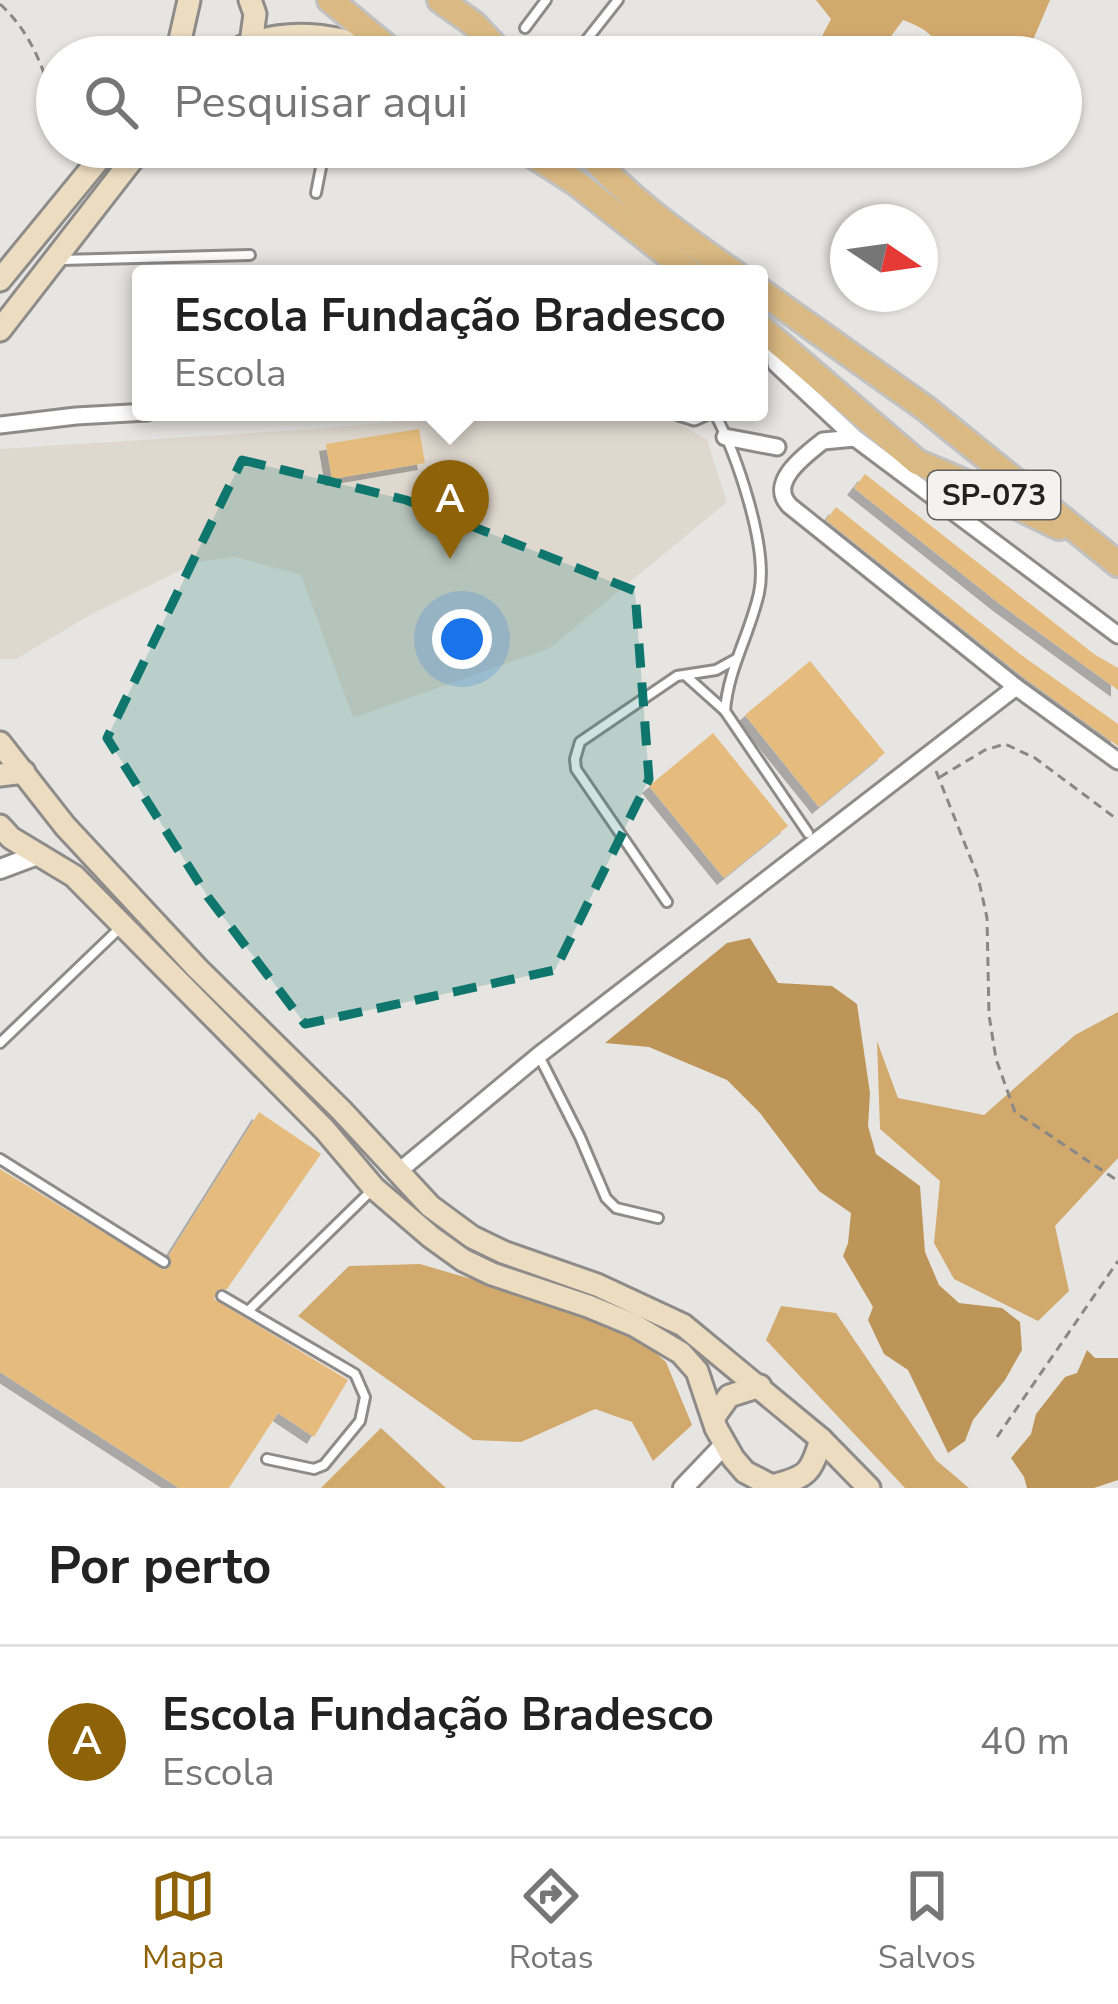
<!DOCTYPE html>
<html lang="pt">
<meta charset="utf-8">
<style>
:root{--surface:#fff;--page:#f6f6f6;--text:#222;--muted:#767676;--line:#e0e0e0;--accent:#8e6208}
body{margin:0;font-family:"Nunito Sans",sans-serif;background:var(--page);color:var(--text)}
.compass{position:absolute;left:830px;top:204px;width:108px;height:108px;border-radius:50%;background:var(--surface);box-shadow:0 3px 9px #0004;rotate:103deg}
.you{position:absolute;left:462px;top:639px;width:42px;height:42px;margin:-30px;border:9px solid #fff;border-radius:50%;background:#1a73e8;box-shadow:0 0 0 18px #1a73e833}
.badge{display:grid;place-items:center;width:78px;height:78px;border-radius:50%;background:var(--accent);color:#fff;font-size:39px;font-weight:700}
.pin{position:absolute;translate:-50% -99px;filter:drop-shadow(0 3px 6px #0008)}
.pin::after{content:'';position:absolute;top:63px;width:42px;height:36px;background:inherit;clip-path:polygon(0 0,100% 0,50% 100%)}
.popup{position:absolute;left:132px;top:265px;width:636px;height:156px;box-sizing:border-box;display:grid;place-content:center;border-radius:12px;background:var(--surface);filter:drop-shadow(0 3px 9px #0005);font-size:39px;white-space:nowrap;color:var(--muted)}
.popup b{font-size:45px;color:var(--text)}
.popup::after{content:'';position:absolute;left:50%;top:100%;margin-left:-24px;border:24px solid transparent;border-top-color:var(--surface)}
.list{margin:0;padding:0;list-style:none}
h2{display:flex;justify-content:space-between;align-items:center;height:156px;margin:0;padding:0 48px;font-size:51px}
h2 small{font-size:39px;font-weight:400;color:var(--muted)}
.list li{display:grid;grid-template-columns:78px 1fr auto;gap:36px;align-items:center;box-sizing:border-box;height:192px;padding:0 48px;border-top:3px solid var(--line)}
.list b{display:block;font-size:45px;white-space:nowrap}
.list p{margin:0;font-size:39px;white-space:nowrap;color:var(--muted)}
.list em{font-size:39px;font-style:normal;color:var(--muted)}
.icon{flex:none;width:66px;height:66px;fill:none;stroke:currentColor;stroke-width:2;stroke-linecap:round;stroke-linejoin:round}
.map{position:relative;flex:none;width:1118px;height:1488px;overflow:hidden}
.search{position:absolute;background:var(--surface);box-shadow:0 3px 9px #0004;left:36px;right:36px;top:36px;height:132px;display:flex;align-items:center;gap:30px;box-sizing:border-box;padding:0 42px;border-radius:66px;color:var(--muted);font-size:45px}
.sheet{height:348px;background:var(--surface)}
nav{display:flex;justify-content:space-around;align-items:center;box-sizing:border-box;height:168px;border-top:3px solid var(--line);background:var(--surface);font-size:33px;color:var(--muted)}
nav a{display:grid;justify-items:center;gap:6px}
nav .on{color:var(--accent)}
.map>svg:first-child{display:block}
</style>
<div class="map">
<svg width="1118" height="1488" viewBox="0 0 1118 1488">
<defs>
<filter id="shadow"><feDropShadow dx="-7" dy="7" stdDeviation="0" flood-color="#0004"/></filter>
</defs>
<rect width="100%" height="100%" fill="#e7e5e2"/>
<polygon fill="#dfd8cf" points="511,412 661,412 707,440 727,502 550,648 353,718 301,575 235,557 197,562 90,615 16,659 0,659 0,449 314,429"/>
<g fill="#d2a96c">
<path d="M816,0h234l-17,40 -12,17h-80c-3,-22 -19,-30 -38,-37l-14,19 -6,18h-82l19,-17 11,-21z"/>
<polygon points="1118,1012 1118,1158 1055,1226 1069,1291 1038,1321 954,1279 934,1243 940,1181 880,1129 877,1041 898,1098 984,1115 1075,1035"/>
<polygon points="420,1264 622,1323 666,1362 692,1425 653,1461 632,1422 595,1409 521,1442 473,1440 298,1316 349,1266"/>
<polygon points="781,1306 836,1313 936,1460 969,1488 905,1488 766,1340"/>
<polygon points="381,1428 446,1488 321,1488"/>
</g>
<g fill="#bd9558">
<polygon points="750,938 778,983 832,986 857,1004 870,1093 868,1126 876,1154 920,1186 925,1252 939,1285 959,1303 1002,1308 1020,1322 1022,1350 1005,1380 973,1420 965,1441 948,1453 908,1370 884,1354 868,1320 873,1307 843,1256 848,1243 851,1213 819,1191 760,1113 727,1080 649,1047 605,1043 727,943"/>
<polygon points="1087,1350 1095,1358 1118,1358 1118,1480 1094,1488 1027,1488 1024,1477 1011,1458 1031,1434 1036,1414 1065,1377 1077,1373"/>
</g>
<g fill="#e5bc7e" filter="url(#shadow)">
<polygon points="419,429 425,463 332,479 326,444"/>
<polygon points="865,474 1094,654 1118,668 1118,690 1000,604 854,488"/>
<polygon points="836,507 1020,654 1118,724 1118,746 1023,677 826,520"/>
<polygon points="810,661 885,753 819,807 745,715"/>
<polygon points="713,733 788,826 724,878 649,786"/>
<polygon points="259,1112 321,1154 227,1289 217,1290 214,1299 348,1380 314,1437 278,1413 229,1488 179,1488 0,1372 0,1169 165,1270 172,1263 169,1255"/>
</g>
<g fill="none" stroke-linecap="round" stroke-linejoin="round">
<defs>
<g id="service">
<polyline points="525,28 546,0"/>
<polyline points="573,57 618,0"/>
<polyline points="316,193 325,147"/>
<polyline points="61,260 250,255"/>
<path d="M714,412c22,41 55,135 45,181 -9,41 -31,76 -34,118l83,122"/>
<polyline points="686,676 724,710"/>
<polyline points="667,902 576,769 575,759 580,742 677,676 716,670 736,659"/>
<polyline points="0,1043 122,926"/>
<polyline points="539,1056 580,1137 606,1198 616,1208 658,1218"/>
<polyline points="0,1159 164,1262"/>
<polyline points="222,1296 355,1374 365,1397 360,1421 324,1465 314,1469 267,1459"/>
<polyline points="248,1311 371,1191"/>
</g>
<g id="minor">
<polyline points="775,339 776,364 855,438"/>
<polyline points="679,412 694,417 705,412"/>
<polyline points="0,425 76,416 148,412"/>
<polyline points="725,437 777,447"/>
<path d="M1118,635l-263,-197 -32,3c-19,15 -56,42 -33,65l226,181 102,74"/>
<polyline points="398,1172 539,1055 1016,687"/>
</g>
<g id="tertiary">
<polyline points="0,869 40,854"/>
<polyline points="683,1488 724,1445"/>
</g>
<g id="secondary">
<polyline points="250,0 255,14 251,43"/>
<polyline points="173,57 180,40 189,0"/>
<path d="M226,57c8,-5 17,-12 26,-14 44,-15 95,-7 135,14"/>
<polyline points="0,280 109,147"/>
<polyline points="0,330 142,147"/>
<polyline points="0,743 65,826 197,968 341,1110 430,1206 472,1237 503,1252 597,1285 683,1325 821,1439 869,1488"/>
<polyline points="0,775 24,772"/>
<polyline points="0,826 11,838 74,876 325,1130 374,1188 431,1237 463,1260 492,1274 588,1306 634,1325 681,1353 697,1371 716,1428 733,1458 745,1472 772,1486 782,1488"/>
<polyline points="714,1417 729,1396 760,1386"/>
<path d="M772,1486c35,-9 39,-12 49,-47"/>
</g>
<g id="primary">
<polyline points="330,0 399,57"/>
<polyline points="440,0 474,24 505,57"/>
<polyline points="520,147 575,182 692,274"/>
<path d="M583,147c43,50 99,90 153,127"/>
<polyline points="759,290 925,408 1118,564"/>
<polyline points="759,326 917,462 983,490 1059,527"/>
</g>
</defs>
<use href="#service" stroke="#8e8c8a" stroke-width="14"/>
<use href="#minor" stroke="#8e8c8a" stroke-width="21"/>
<use href="#tertiary" stroke="#8e8c8a" stroke-width="24"/>
<use href="#secondary" stroke="#8e8c8a" stroke-width="27"/>
<use href="#primary" stroke="#c1c1c1" stroke-width="30"/>
<g stroke="#898886" stroke-width="3" stroke-dasharray="9 6" stroke-linecap="butt">
<path d="M0,4c34,32 42,64 57,105"/>
<polyline points="936,771 978,877 987,918 989,1015 996,1059 1015,1112 1118,1181"/>
<polyline points="940,777 985,750 1005,744 1035,758 1118,820"/>
<polyline points="997,1437 1118,1261"/>
</g>
<use href="#service" stroke="#fff" stroke-width="8"/>
<use href="#minor" stroke="#fff" stroke-width="15"/>
<use href="#tertiary" stroke="#fff" stroke-width="18"/>
<use href="#secondary" stroke="#ecdcc0" stroke-width="21"/>
<use href="#primary" stroke="#dab982" stroke-width="24"/>
</g>
<path fill="#0f766e" fill-opacity="0.2" stroke="#0f766e" stroke-width="9" stroke-dasharray="24 15" stroke-linejoin="round" d="M242,460l164,40 229,91 14,188 -94,191 -250,54 -97,-127 -101,-159z"/>
<g text-anchor="middle" dominant-baseline="central" stroke-width="9" stroke-linejoin="round" paint-order="stroke">
<rect fill="#f4f2ef" stroke="#61605e" stroke-width="3" x="928" y="471" width="132" height="48" rx="9"/>
<g font-size="30" font-weight="bold" fill="#222120">
<text x="994" y="495">SP-073</text>
</g>
</g>
</svg>
<svg class="compass" viewBox="-18 -18 36 36"><path d="M0-13l5 13h-10z" fill="#e53935"/><path d="M0 13l5-13h-10z" fill="#767676"/></svg>
<div class="you"></div>
<div class="pin badge" style="left:450px;top:559px">A</div>
<div class="popup"><b>Escola Fundação Bradesco</b>Escola</div>
<div class="search"><svg class="icon" aria-label="search" viewBox="0 0 24 24"><circle cx="10" cy="10" r="6"/><path d="M15 15l6 6"/></svg>Pesquisar aqui</div>
</div>
<section class="sheet">
<h2>Por perto<small></small></h2>
<ul class="list">
<li><span class="badge">A</span><div><b>Escola Fundação Bradesco</b><p>Escola</p></div><em>40 m</em></li>
</ul>
</section>
<nav>
<a class="on"><svg class="icon" aria-label="map" viewBox="0 0 24 24"><path d="M3 6l6-2 6 2 6-2v14l-6 2-6-2-6 2zM9 4v14M15 6v14"/></svg>Mapa</a>
<a><svg class="icon" aria-label="directions" viewBox="0 0 24 24"><path d="M12 3l9 9-9 9-9-9zM9 14v-3h6M13 9l2 2-2 2"/></svg>Rotas</a>
<a><svg class="icon" aria-label="saved" viewBox="0 0 24 24"><path d="M7 4h10v16l-5-4-5 4z"/></svg>Salvos</a>
</nav>
